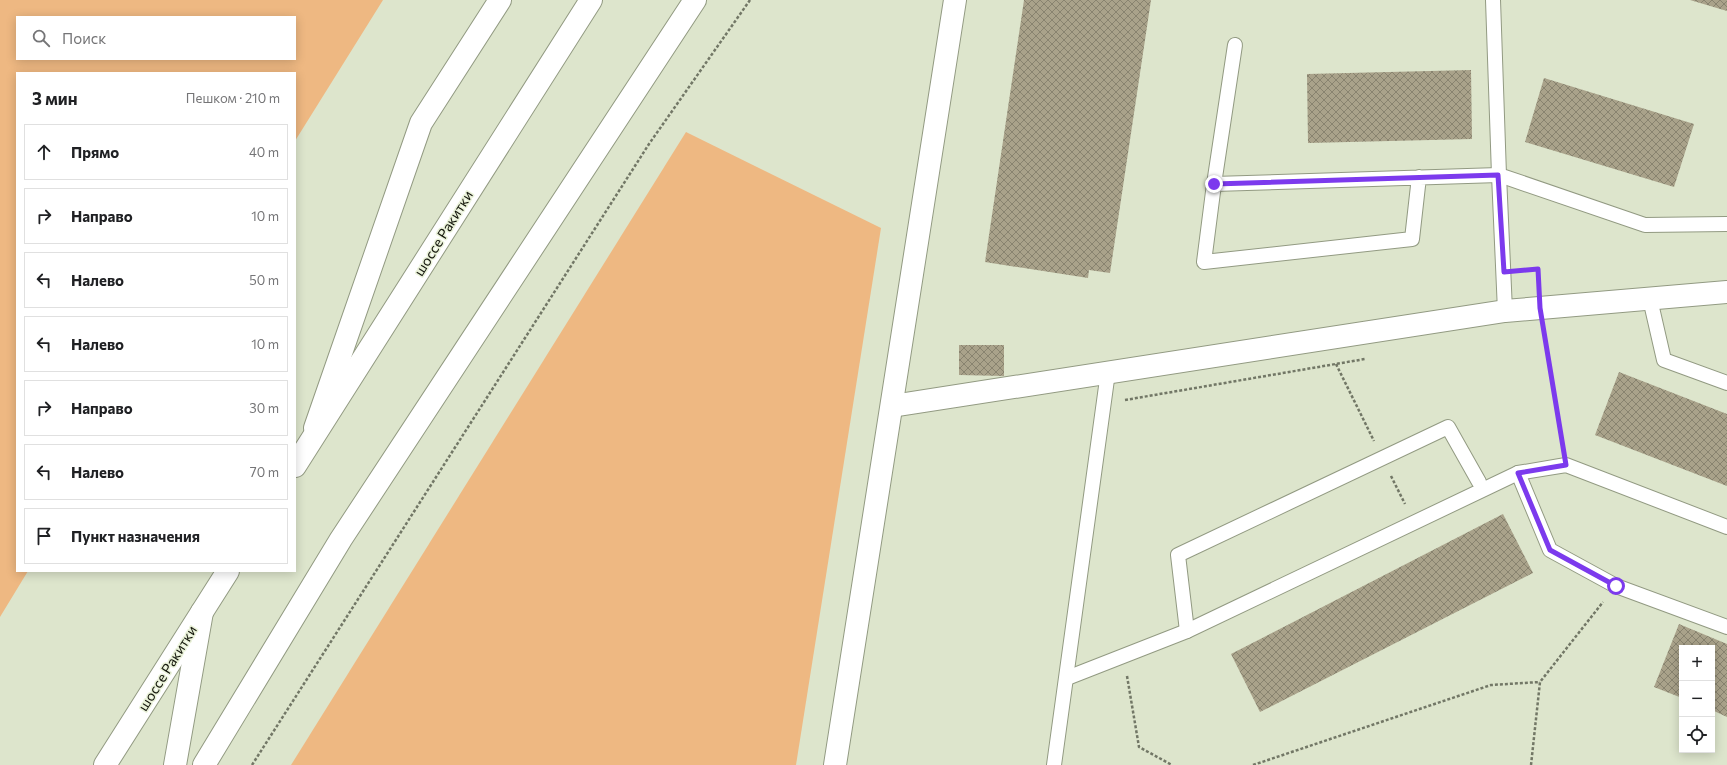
<!DOCTYPE html>
<html lang="ru">
<meta charset="utf-8">
<style>
:root{--surface:#fff;--page:#f2f2f2;--text:#202124;--muted:#757577;--line:#e0e0e0}
body{margin:0;font-family:Commissioner,sans-serif;background:var(--page);color:var(--text)}
.controls{position:absolute;right:12px;bottom:12px;display:grid;overflow:hidden;border-radius:0px;box-shadow:0 2px 10px #0003}
.controls button{width:36px;height:36px;display:grid;place-items:center;padding:0;border:0;border-bottom:1px solid var(--line);background:var(--surface);color:var(--text);font:20px sans-serif}
.stop{position:absolute;width:12px;height:12px;margin:-9px;border:3px solid #7c3aed;border-radius:50%;background:#fff}
.stop.end{background:#7c3aed;border-color:#fff;box-shadow:0 1px 4px #0008}
.list{margin:0;padding:0;list-style:none}
h2{display:flex;justify-content:space-between;align-items:center;height:52px;margin:0;padding:0 16px;font-size:17px}
h2 small{font-size:13px;font-weight:400;color:var(--muted)}
.list li{display:grid;grid-template-columns:26px 1fr auto;gap:12px;align-items:center;box-sizing:border-box;height:56px;margin:0 8px 8px;padding:0 8px;border:1px solid var(--line);border-radius:0px}
.list b{display:block;font-size:15px;white-space:nowrap}
.list em{font-size:13px;font-style:normal;color:var(--muted)}
.icon{flex:none;width:22px;height:22px;fill:none;stroke:currentColor;stroke-width:2;stroke-linecap:round;stroke-linejoin:round}
.map{position:relative;flex:none;width:1727px;height:765px;overflow:hidden}
.search{position:absolute;background:var(--surface);box-shadow:0 2px 10px #0003;left:16px;top:16px;width:280px;height:44px;display:flex;align-items:center;gap:10px;box-sizing:border-box;padding:0 14px;border-radius:0px;color:var(--muted);font-size:15px}
.panel{position:absolute;background:var(--surface);box-shadow:0 2px 10px #0003;left:16px;top:72px;width:280px;height:500px;border-radius:0px}
.map>svg:first-child{display:block}
</style>
<div class="map">
<svg width="1727" height="765" viewBox="0 0 1727 765">
<defs>
<pattern id="building-cross-hatch" width="8" height="8" patternUnits="userSpaceOnUse"><rect width="8" height="8" fill="#a9a28a"/><path d="M0 0l8 8M0 8l8-8" fill="none" stroke="#88836f"/></pattern>
</defs>
<rect width="100%" height="100%" fill="#dde5cc"/>
<g fill="#eeb882" fill-rule="evenodd">
<path d="M0,0h383l-88,141v-68h-278v498h11l-28,46zM17,17h278v42h-278z"/>
<polygon points="686,132 881,228 796,765 291,765"/>
</g>
<g fill="url(#building-cross-hatch)">
<polygon points="1024,0 1151,0 1110,273 1089,270 1088,278 985,262"/>
<polygon points="1690,0 1727,0 1727,11"/>
<polygon points="1471,70 1472,139 1308,143 1307,74"/>
<polygon points="1544,78 1694,124 1674,187 1525,142"/>
<polygon points="959,345 1004,345 1004,376 959,375"/>
<polygon points="1619,372 1727,414 1727,486 1595,435"/>
<polygon points="1503,514 1533,573 1260,712 1231,654"/>
<polygon points="1679,624 1727,644 1727,717 1712,710 1712,648 1682,648 1682,698 1654,687"/>
</g>
<g fill="none" stroke-linecap="round" stroke-linejoin="round">
<defs>
<g id="service">
<polyline points="1493,0 1499,175 1505,311"/>
<polyline points="1419,177 1412,239 1204,262 1214,184 1499,175 1645,225 1727,224"/>
<polyline points="1214,184 1235,45"/>
<polyline points="1650,299 1664,360 1727,383"/>
<polyline points="1518,473 1550,550 1616,586 1727,627"/>
<polyline points="1187,631 1178,555 1448,427 1479,482"/>
<polyline points="1067,678 1187,631 1518,473 1566,465 1727,527"/>
<polyline points="1054,765 1108,372"/>
</g>
<g id="minor">
<polyline points="892,406 1505,311 1727,292"/>
<polyline points="835,765 955,0"/>
</g>
<g id="tertiary">
<polyline points="315,428 421,123 500,0"/>
<polyline points="175,765 202,612"/>
<polyline points="204,765 341,539 695,0"/>
</g>
<g id="secondary">
<polyline points="295,466 591,0"/>
<polyline points="105,765 228,571"/>
</g>
</defs>
<use href="#service" stroke="#929a82" stroke-width="16"/>
<use href="#minor" stroke="#929a82" stroke-width="24"/>
<use href="#tertiary" stroke="#929a82" stroke-width="24"/>
<use href="#secondary" stroke="#929a82" stroke-width="24"/>
<g stroke="#727766" stroke-width="2.5" stroke-dasharray="3 2" stroke-linecap="butt">
<polyline points="1523,270 1538,269 1539,285"/>
<polyline points="1544,331 1563,445"/>
<polyline points="1336,364 1374,441"/>
<polyline points="1125,400 1365,359"/>
<polyline points="1391,476 1405,504"/>
<polyline points="1127,676 1139,747 1172,765"/>
<polyline points="252,765 649,144 750,0"/>
<polyline points="1253,765 1491,685 1540,682"/>
<polyline points="1531,765 1540,682 1603,602"/>
</g>
<use href="#service" stroke="#fff" stroke-width="14"/>
<use href="#minor" stroke="#fff" stroke-width="22"/>
<use href="#tertiary" stroke="#fff" stroke-width="22"/>
<use href="#secondary" stroke="#fff" stroke-width="22"/>
</g>
<g fill="none" stroke-linecap="round" stroke-linejoin="round">
<polyline stroke="#7c3aed" stroke-width="5" points="1214,184 1498,175 1504,272 1538,269 1540,308 1566,465 1518,473 1550,550 1616,586"/>
</g>
<g text-anchor="middle" dominant-baseline="central" stroke-width="3" stroke-linejoin="round" paint-order="stroke">
<g font-size="14" fill="#13150c" stroke="#eaf2d9">
<text transform="translate(443 233) rotate(-58)">шоссе Ракитки</text>
<text transform="translate(167 668) rotate(-58)">шоссе Ракитки</text>
</g>
</g>
</svg>
<div class="controls">
<button>+</button>
<button>−</button>
<button><svg class="icon" aria-label="locate" viewBox="0 0 24 24"><circle cx="12" cy="12" r="6"/><path d="M12 2v4M12 18v4M2 12h4M18 12h4"/></svg></button>
</div>
<div class="stop" style="left:1616px;top:586px"></div>
<div class="stop end" style="left:1214px;top:184px"></div>
<div class="search"><svg class="icon" aria-label="search" viewBox="0 0 24 24"><circle cx="10" cy="10" r="6"/><path d="M15 15l6 6"/></svg>Поиск</div>
<section class="panel">
<h2>3 мин<small>Пешком · 210 m</small></h2>
<ul class="list">
<li><svg class="icon" aria-label="ahead" viewBox="0 0 24 24"><path d="M12 20V5M6 11l6-6 6 6"/></svg><div><b>Прямо</b></div><em>40 m</em></li>
<li><svg class="icon" aria-label="right" viewBox="0 0 24 24"><path d="M7 20v-9h11M14 6l5 5-5 5"/></svg><div><b>Направо</b></div><em>10 m</em></li>
<li><svg class="icon" aria-label="left" viewBox="0 0 24 24"><path d="M17 20v-9H6M10 6l-5 5 5 5"/></svg><div><b>Налево</b></div><em>50 m</em></li>
<li><svg class="icon" aria-label="left" viewBox="0 0 24 24"><path d="M17 20v-9H6M10 6l-5 5 5 5"/></svg><div><b>Налево</b></div><em>10 m</em></li>
<li><svg class="icon" aria-label="right" viewBox="0 0 24 24"><path d="M7 20v-9h11M14 6l5 5-5 5"/></svg><div><b>Направо</b></div><em>30 m</em></li>
<li><svg class="icon" aria-label="left" viewBox="0 0 24 24"><path d="M17 20v-9H6M10 6l-5 5 5 5"/></svg><div><b>Налево</b></div><em>70 m</em></li>
<li><svg class="icon" aria-label="arrive" viewBox="0 0 24 24"><path d="M6 21V4h12l-3 4 3 4H6"/></svg><div><b>Пункт назначения</b></div></li>
</ul>
</section>
</div>
